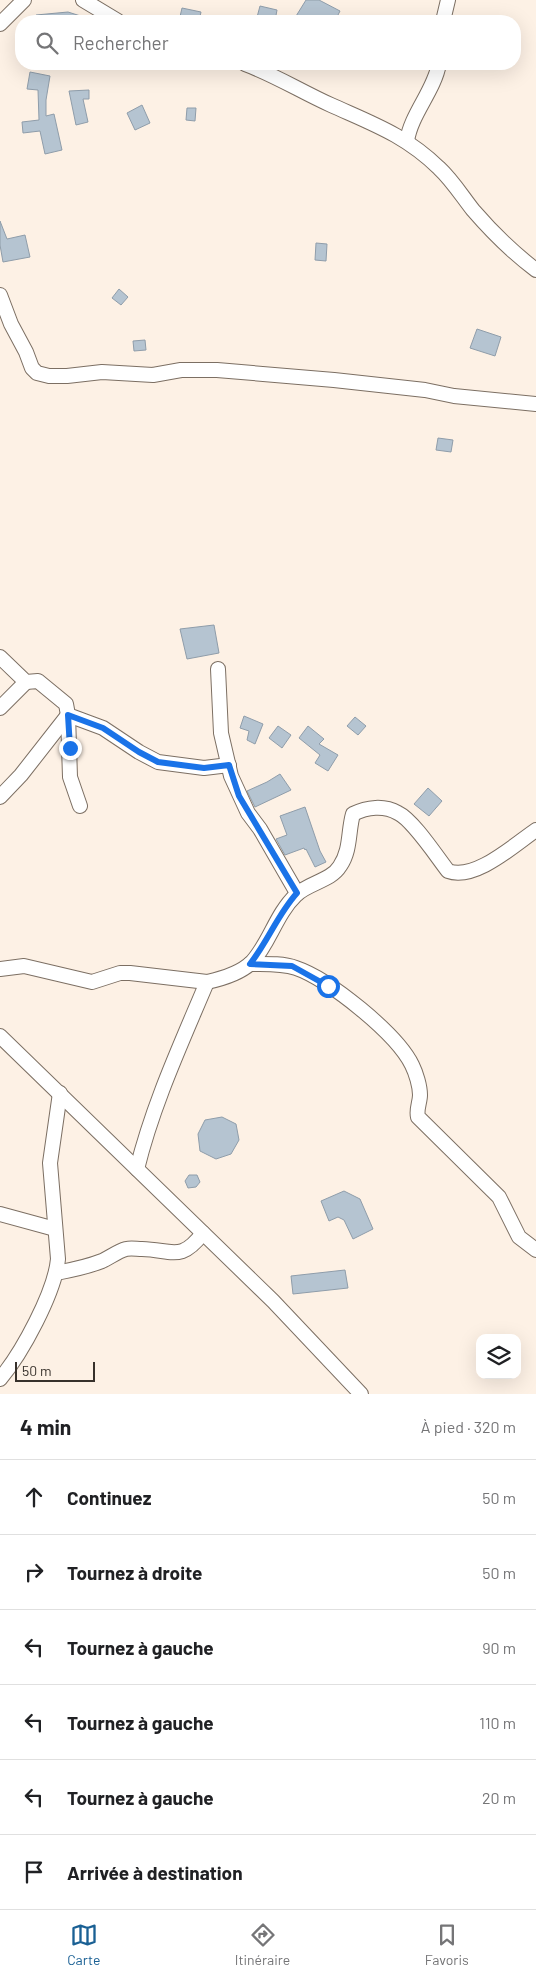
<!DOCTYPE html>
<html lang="fr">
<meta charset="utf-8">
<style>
:root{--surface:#fff;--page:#f2f2f2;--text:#202124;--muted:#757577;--line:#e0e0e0;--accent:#1a6094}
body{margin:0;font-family:Barlow,sans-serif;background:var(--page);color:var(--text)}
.controls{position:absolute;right:15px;bottom:15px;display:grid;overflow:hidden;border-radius:10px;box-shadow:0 5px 20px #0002}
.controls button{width:45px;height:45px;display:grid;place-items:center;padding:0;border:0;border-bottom:1px solid var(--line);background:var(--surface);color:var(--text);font:25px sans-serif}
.scale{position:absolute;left:15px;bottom:12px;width:80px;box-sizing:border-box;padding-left:5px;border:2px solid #37312b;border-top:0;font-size:14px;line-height:18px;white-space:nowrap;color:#37312b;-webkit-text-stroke:4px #fdf1e5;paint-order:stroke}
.stop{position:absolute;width:15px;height:15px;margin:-11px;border:4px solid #1a73e8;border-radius:50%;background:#fff}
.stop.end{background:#1a73e8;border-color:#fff;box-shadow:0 1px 5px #0008}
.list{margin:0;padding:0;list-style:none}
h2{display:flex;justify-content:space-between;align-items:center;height:65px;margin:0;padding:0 20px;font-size:21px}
h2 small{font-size:16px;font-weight:400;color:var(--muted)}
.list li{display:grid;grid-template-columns:32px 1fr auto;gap:15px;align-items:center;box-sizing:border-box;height:75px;padding:0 20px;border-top:1px solid var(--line)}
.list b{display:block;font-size:19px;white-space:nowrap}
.list em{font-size:16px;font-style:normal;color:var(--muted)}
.icon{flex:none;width:28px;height:28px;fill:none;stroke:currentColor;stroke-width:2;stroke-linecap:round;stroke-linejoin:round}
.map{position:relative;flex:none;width:536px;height:1394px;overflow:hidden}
.search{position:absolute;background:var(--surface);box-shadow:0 5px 20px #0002;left:15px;right:15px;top:15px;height:55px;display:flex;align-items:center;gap:12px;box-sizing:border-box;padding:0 18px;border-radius:20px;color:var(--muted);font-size:19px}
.sheet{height:515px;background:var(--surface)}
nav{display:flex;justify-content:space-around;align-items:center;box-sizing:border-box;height:70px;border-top:1px solid var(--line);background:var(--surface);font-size:14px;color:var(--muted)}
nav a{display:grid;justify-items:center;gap:2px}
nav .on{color:var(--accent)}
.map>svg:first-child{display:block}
</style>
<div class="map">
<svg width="536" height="1394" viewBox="0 0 536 1394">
<rect width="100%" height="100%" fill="#fdf1e5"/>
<g fill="#b5c4d1" stroke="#8f9daa">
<polygon points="306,0 319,0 340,11 335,21 323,21 314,17 311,21 293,21"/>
<polygon points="260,6 277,10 275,21 256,21"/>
<polygon points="182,8 201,12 199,21 179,21"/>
<polygon points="68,12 90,19 90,21 37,21 36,15"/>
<polygon points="30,72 50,76 46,100 46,116 54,114 62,150 45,154 40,131 23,133 22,122 39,120 38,90 27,89"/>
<polygon points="89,90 89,99 83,99 88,122 76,125 69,91"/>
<polygon points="142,105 150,123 135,130 127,113"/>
<polygon points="187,108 196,108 195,121 186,120"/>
<polygon points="0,221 7,239 25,235 30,257 3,262 0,245"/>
<polygon points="316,243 327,244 326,261 315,260"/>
<polygon points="119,289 128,297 121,305 112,298"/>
<polygon points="477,329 501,337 495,356 470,348"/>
<polygon points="145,340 146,350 134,351 133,341"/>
<polygon points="438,438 453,440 451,452 436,450"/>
<polygon points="214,625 219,653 187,659 180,629"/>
<polygon points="244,716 263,724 255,744 247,740 249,731 240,728"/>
<polygon points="355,717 366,726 358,735 347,726"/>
<polygon points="278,726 291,735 282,748 269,738"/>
<polygon points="308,726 324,739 319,744 338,755 328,771 315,763 320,755 299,738"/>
<polygon points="280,774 291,790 255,807 247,791 267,782"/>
<polygon points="428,788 442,801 429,816 414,804"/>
<polygon points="305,807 320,851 326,862 315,867 306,849 305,850 304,848 285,855 276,839 287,835 280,816"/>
<polygon points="222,1117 236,1124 239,1140 231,1154 216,1159 200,1151 198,1134 205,1120"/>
<polygon points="189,1175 197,1175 200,1182 196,1187 188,1188 185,1181"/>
<polygon points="344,1191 360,1199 373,1229 353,1239 344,1220 338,1217 329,1221 321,1201"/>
<polygon points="345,1270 348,1288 293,1294 291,1276"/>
</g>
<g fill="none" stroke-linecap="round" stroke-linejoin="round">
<defs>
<g id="minor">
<polyline points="83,0 118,21"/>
<polyline points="443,21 448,0"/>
<polyline points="0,24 24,0"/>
<path d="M245,64c30,11 57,28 86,41 42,19 74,30 108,63 13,12 23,28 34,42 19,22 39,42 63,60"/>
<path d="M407,141c4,-27 27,-50 32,-77"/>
<polyline points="0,295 11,324 26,352 32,368 37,373 49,376 67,376 102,372 153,375 181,370 217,370 334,380 425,390 454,396 536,404"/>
<polyline points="0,657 26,682 38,681 66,704 68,715 103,728 139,752 158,762 204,768 229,765"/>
<polyline points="218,669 221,733 231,776 248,813 260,829 297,893"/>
<polyline points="0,708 26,682"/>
<polyline points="68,715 70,777 80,806"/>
<polyline points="0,797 21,775 68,715"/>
<path d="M250,964c15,0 32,-1 46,4 33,11 101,66 116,97 4,8 8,21 8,30 0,7 -4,15 -2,22l81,80 20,40 17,13"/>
<path d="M0,969l24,-3 68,16 28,-9h10l77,9c14,-3 34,-9 45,-20 18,-20 24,-48 44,-67 12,-12 35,-14 44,-29 11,-16 8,-35 13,-52 14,-7 31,-9 45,-1 15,7 39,44 50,58 27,10 66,-26 88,-41"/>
<polyline points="0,1036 273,1301 361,1394"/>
<path d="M137,1169c16,-65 44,-125 70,-187"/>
<polyline points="0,1214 55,1229"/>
<path d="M56,1273c16,-3 31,-6 46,-12 7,-3 16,-10 24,-12 5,-1 11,0 16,0 31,1 39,13 61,-16"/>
<path d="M0,1379c22,-26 55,-87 58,-120l-8,-96 10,-70"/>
</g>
</defs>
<use href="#minor" stroke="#7c6f63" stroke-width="16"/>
<use href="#minor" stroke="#fff" stroke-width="14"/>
</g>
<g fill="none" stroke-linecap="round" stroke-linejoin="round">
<path stroke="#1a73e8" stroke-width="6" d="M70,748l-2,-33 35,13 36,24 19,10 46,6 25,-3 10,31 58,97c-19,21 -29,48 -47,71l42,2 36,20"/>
</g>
</svg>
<div class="controls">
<button><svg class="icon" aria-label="layers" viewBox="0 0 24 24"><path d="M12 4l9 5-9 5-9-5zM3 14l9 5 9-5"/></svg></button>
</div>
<div class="scale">50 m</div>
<div class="stop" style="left:328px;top:986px"></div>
<div class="stop end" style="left:70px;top:748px"></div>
<div class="search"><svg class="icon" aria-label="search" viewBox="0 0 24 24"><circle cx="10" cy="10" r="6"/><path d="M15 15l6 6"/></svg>Rechercher</div>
</div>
<section class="sheet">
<h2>4 min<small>À pied · 320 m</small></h2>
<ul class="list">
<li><svg class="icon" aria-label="ahead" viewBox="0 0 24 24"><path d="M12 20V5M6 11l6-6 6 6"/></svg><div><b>Continuez</b></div><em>50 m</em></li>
<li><svg class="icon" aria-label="right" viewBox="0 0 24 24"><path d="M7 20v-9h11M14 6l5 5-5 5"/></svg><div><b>Tournez à droite</b></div><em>50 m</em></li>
<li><svg class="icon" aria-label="left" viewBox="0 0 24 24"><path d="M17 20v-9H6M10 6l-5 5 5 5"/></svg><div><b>Tournez à gauche</b></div><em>90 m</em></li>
<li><svg class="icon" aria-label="left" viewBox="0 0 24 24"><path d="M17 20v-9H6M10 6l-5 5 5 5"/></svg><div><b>Tournez à gauche</b></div><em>110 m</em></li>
<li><svg class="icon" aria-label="left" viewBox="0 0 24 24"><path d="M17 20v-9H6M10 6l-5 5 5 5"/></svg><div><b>Tournez à gauche</b></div><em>20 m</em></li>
<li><svg class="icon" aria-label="arrive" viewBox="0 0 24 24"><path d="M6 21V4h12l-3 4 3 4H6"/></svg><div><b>Arrivée à destination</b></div></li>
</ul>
</section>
<nav>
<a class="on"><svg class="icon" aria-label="map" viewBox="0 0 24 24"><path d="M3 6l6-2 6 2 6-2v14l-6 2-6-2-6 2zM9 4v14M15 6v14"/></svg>Carte</a>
<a><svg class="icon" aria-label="directions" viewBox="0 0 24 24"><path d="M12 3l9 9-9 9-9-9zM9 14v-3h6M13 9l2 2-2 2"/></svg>Itinéraire</a>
<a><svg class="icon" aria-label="saved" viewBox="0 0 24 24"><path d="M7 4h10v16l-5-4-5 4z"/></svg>Favoris</a>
</nav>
